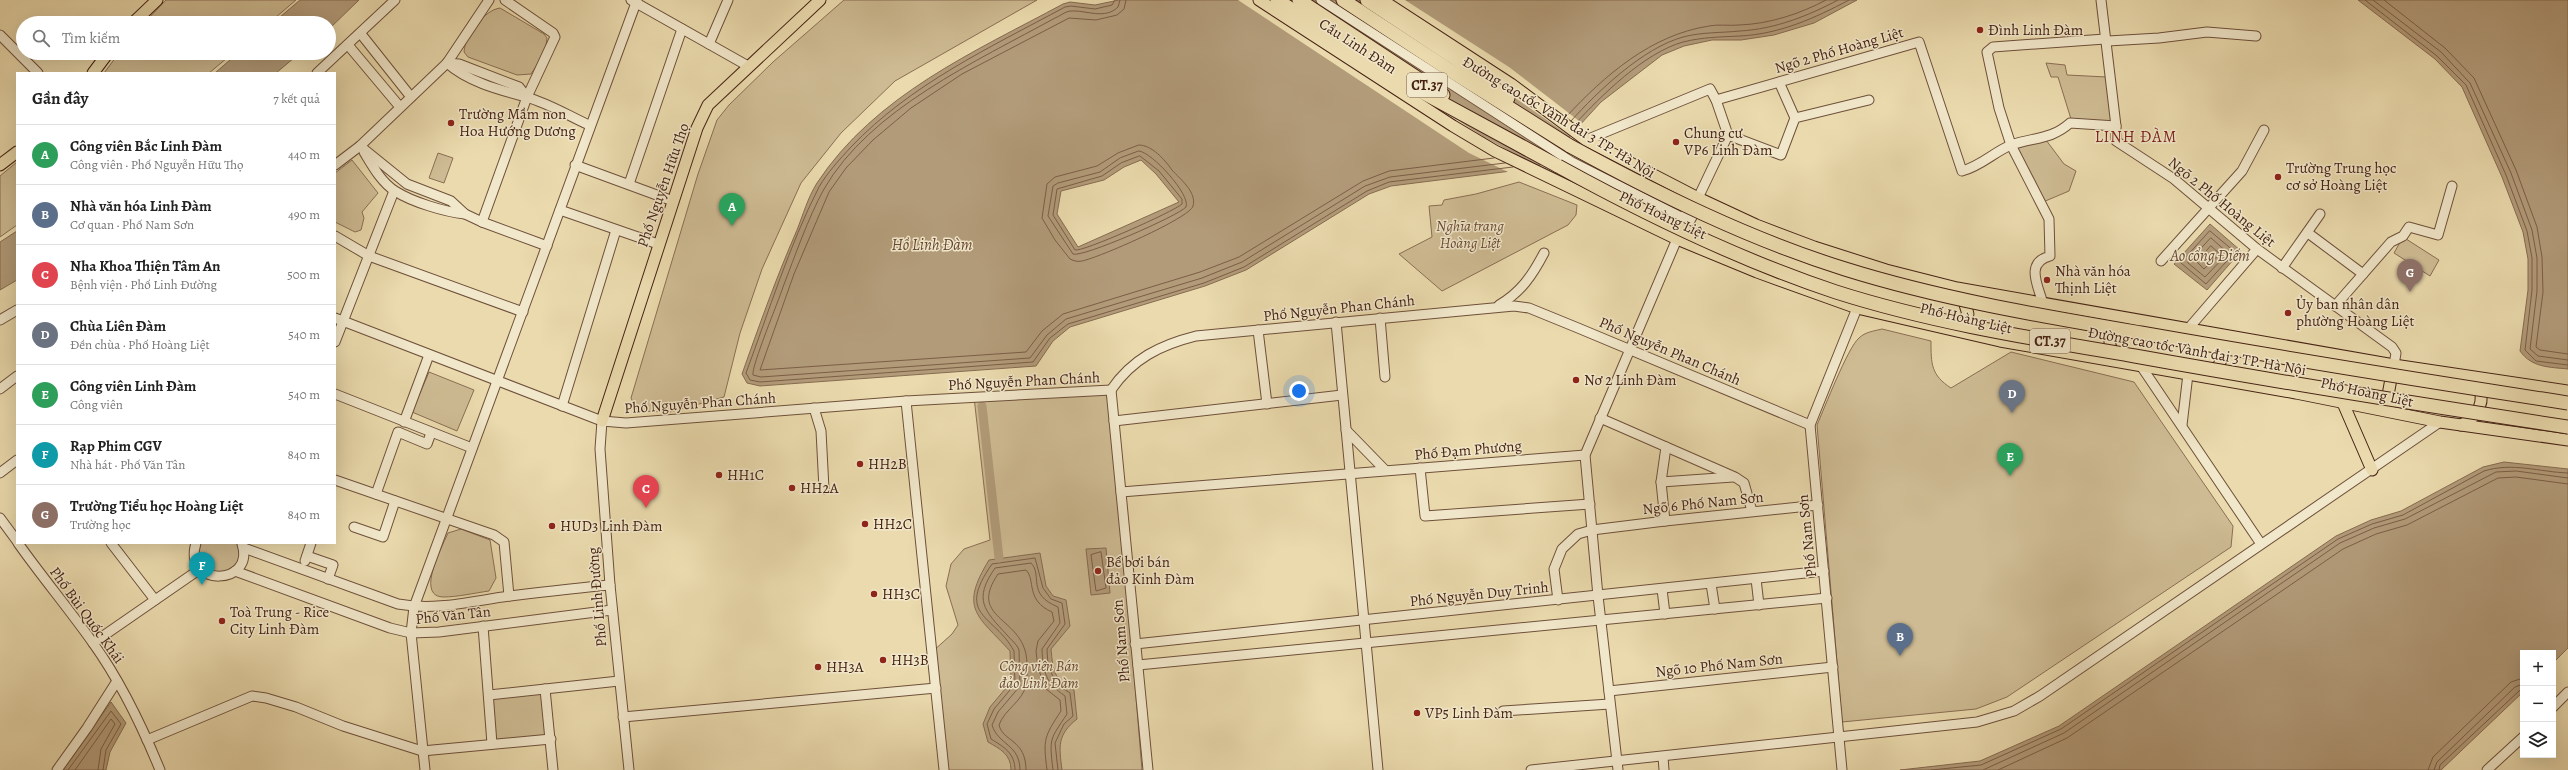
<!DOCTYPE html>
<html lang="vi">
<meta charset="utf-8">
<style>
:root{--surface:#fff;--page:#f2f2f2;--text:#222;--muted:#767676;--line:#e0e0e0;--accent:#111827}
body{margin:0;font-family:Alegreya,serif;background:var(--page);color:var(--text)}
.controls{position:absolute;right:12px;bottom:12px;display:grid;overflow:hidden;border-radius:0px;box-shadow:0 4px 16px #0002}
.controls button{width:36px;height:36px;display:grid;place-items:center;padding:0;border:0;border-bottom:1px solid var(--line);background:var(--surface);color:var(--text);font:20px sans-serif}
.you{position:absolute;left:1299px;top:391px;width:14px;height:14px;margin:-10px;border:3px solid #fff;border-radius:50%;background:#1a73e8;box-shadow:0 0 0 6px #1a73e833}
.badge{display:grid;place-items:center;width:26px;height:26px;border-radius:50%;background:var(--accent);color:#fff;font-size:13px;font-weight:700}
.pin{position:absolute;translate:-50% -33px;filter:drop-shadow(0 1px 2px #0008)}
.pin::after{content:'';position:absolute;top:21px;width:14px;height:12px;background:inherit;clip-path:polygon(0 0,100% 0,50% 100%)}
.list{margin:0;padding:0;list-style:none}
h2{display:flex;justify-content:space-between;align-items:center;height:52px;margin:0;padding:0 16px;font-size:17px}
h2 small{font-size:13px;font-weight:400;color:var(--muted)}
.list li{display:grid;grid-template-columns:26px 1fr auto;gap:12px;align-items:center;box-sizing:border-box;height:60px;padding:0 16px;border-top:1px solid var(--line)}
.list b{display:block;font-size:15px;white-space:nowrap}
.list p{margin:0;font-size:13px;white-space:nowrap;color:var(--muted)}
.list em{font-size:13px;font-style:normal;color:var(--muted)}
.icon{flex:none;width:22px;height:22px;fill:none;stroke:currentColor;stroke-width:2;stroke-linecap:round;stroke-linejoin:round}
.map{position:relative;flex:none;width:2568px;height:770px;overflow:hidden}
.search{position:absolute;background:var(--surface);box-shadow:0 4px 16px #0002;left:16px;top:16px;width:320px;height:44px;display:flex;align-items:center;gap:10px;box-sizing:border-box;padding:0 14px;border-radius:22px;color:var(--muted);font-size:15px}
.panel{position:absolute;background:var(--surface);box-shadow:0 4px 16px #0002;left:16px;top:72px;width:320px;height:472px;border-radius:0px}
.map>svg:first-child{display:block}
</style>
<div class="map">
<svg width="2568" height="770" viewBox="0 0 2568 770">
<rect width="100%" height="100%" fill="#eadaad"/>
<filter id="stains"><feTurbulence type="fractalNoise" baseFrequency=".005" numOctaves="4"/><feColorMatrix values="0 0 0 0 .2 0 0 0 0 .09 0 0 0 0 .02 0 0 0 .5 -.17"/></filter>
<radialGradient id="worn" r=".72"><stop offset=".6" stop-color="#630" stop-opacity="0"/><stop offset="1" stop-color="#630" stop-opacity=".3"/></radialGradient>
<g fill="#cebb93" stroke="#8a6e54">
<polygon points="166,0 296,0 269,23 144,23"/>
<polygon points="844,0 1037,0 895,81 841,133 801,183 762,269 740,333 724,397 670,412 637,411 631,398 698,174 717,120 729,105 773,62"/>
<path d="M500,8l44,26 3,4 -2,15 -14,21 -14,1 -49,-18 -4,-5c1,-16 20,-42 36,-44z"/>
<polygon points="119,53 233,53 209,73 104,73"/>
<polygon points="2046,63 2065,65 2067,75 2107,77 2114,123 2071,119 2058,77 2051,77"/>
<polygon points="2046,140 2064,164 2076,171 2069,191 2043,202 2017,151 2018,147"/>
<polygon points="438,153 453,158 444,183 429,178"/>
<polygon points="352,160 378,193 362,212 364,218 361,230 355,232 335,222 335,173"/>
<polygon points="17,162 17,225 0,237 0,176"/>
<polygon points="1519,182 1577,205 1576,215 1568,225 1442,291 1399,254 1432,237 1429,206 1442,205 1444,200 1476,194"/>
<polygon points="2403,237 2439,260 2430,276 2394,253"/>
<path d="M1882,329l49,12c0,23 0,34 20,47l60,-36 123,30 99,144 -2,21 -224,150 -31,12 -134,13 -25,-297c7,-16 31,-78 42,-87 6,-6 15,-7 23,-9z"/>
<polygon points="429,372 474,390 457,431 412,412"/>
<polygon points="1111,390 1142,770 944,770 932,652 952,634 958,625 946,586 951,564 964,549 990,540 974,397"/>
<path d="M461,529l29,11 6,38 -7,13c-15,2 -31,6 -46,6 -28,-1 0,-52 5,-64z"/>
<polygon points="196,543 242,543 244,548 231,574 200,569"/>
<polygon points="545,689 551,739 492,744 489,695"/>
</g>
<g fill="#b29b79" stroke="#866b51" fill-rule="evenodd">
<polygon points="300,0 359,0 329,29 329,23 273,23"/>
<path d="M1119,0h738l-43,23 -40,12 -33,5h-29l-28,6 -22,9 -61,47 -57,62 -33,7 -120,15 -22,8 -123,76 -41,16 -135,41 -17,14 -17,25 -276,20 -13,-3 -5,-9c17,-48 34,-96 55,-144 6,-15 11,-33 20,-47 58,-88 157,-131 246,-179l7,-2 25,3zM1141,160l15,14 23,28 -101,45 -21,-33 4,-23 43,-11 20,-13z"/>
<path d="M2358,0h210v369c-18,-2 -36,-1 -48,-18l8,-61v-31l-5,-27 -21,-55 -40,-90 -27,-28z"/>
<polygon points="238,53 300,53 276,73 215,73"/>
<polygon points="2210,224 2241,251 2207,290 2174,264"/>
<polygon points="17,231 17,280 0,290 0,242"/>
<polygon points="2504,462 2568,469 2568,648 2553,663 2553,653 2523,653 2523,692 2441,770 1900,770 1980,761 2059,726 2336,536 2371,520 2401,511 2483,467"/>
<polygon points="1106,548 1110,593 1091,595 1086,549"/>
<path d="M1040,553l6,33 7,10 13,4 4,26 -19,23c2,22 3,31 23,41l3,29c-20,16 -18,27 -15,51h-51c0,-16 -11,-21 -23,-28l-5,-18 7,-17 21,-25 -1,-31c-33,-36 -51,-42 -21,-91z"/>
<polygon points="111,702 126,723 110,752 106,770 63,770"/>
</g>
<g fill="#eadaad">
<polygon points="1238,0 1270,0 1484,137 1538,167 1510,173 1469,153"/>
<polygon points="1371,0 1405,0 1509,67 1583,124 1571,137 1440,45"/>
</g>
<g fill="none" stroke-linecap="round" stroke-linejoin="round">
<g stroke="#7c5e46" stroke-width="1">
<path d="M1115,0l-3,5 -17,4 -24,-3 -6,1c-76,41 -154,77 -214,140 -11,12 -24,26 -32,40 -30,59 -50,124 -73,186l4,7 10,2 273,-20 17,-24 18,-14 136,-41 40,-16 123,-76 22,-9 124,-15"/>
<path d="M1120,0l-2,7c-13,13 -32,3 -47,4 -5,0 -11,5 -16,7 -78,43 -185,91 -231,171 -16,29 -29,67 -41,98 -4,13 -32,80 -30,88l8,2 269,-19 17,-23 19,-16 136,-41 40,-16 123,-76 25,-9 115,-14"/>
<polyline points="1126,0 1124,9 1117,15 1096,20 1069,18 962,74 911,108 873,140 846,168 829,192 794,274 760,370 1026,352 1042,331 1063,314 1200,272 1239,257 1363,181 1389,171 1494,158"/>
<polyline points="2365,0 2437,56 2466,85 2506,175 2527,231 2532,258 2532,290 2525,350 2536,361 2568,365"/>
<polyline points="2373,0 2441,52 2470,83 2511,173 2532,230 2537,258 2537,291 2530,349 2538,356 2568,360"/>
<polyline points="2384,0 2445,48 2474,78 2516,170 2537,227 2542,257 2543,292 2536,347 2540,350 2568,354"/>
<path d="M1566,117c39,-42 85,-82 143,-91 9,-2 20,0 30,-1 30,-1 61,-11 87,-25"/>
<path d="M1571,121c27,-30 72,-73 112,-84 19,-5 37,-4 57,-6 35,-2 68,-15 98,-31"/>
<path d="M1575,124c27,-29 69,-71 108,-82 20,-5 38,-5 57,-6 40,-2 75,-18 109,-36"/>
<path d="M1139,145c13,0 26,15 33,25 8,9 25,22 21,36 -3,12 -95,52 -111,55 -4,1 -8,0 -12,-2l-15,-19 -13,-22 5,-34 8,-7 42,-11 21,-13z"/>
<path d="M1139,151c13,1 52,44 47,56 -8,9 -104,51 -113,47l-25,-38 5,-30 5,-3 42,-11 20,-14z"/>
<path d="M1140,156l19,15 23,28v5c-9,8 -99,48 -107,46l-22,-35 4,-26 45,-13 19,-13z"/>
<polygon points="2210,231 2235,252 2206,284 2181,263"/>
<polygon points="2211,238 2228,253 2205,277 2188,263"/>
<polygon points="2211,246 2220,254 2204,269 2197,262"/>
<polygon points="1101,552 1106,588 1096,591 1091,555"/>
<polyline points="68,770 111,711 121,724 106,750 103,770"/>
<polyline points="75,770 111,719 115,724 101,749 98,770"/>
<path d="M1015,770c0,-17 -11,-23 -24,-31l-4,-15 7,-15 21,-25 -1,-33c-20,-37 -59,-34 -22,-87l43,-6 8,30 8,11 11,4 3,21 -18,25 1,16 8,19 14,9 3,23 -9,8 -9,19 3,27"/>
<path d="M1020,770c0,-26 -22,-25 -28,-45l6,-13 22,-26 -1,-36c-2,-6 -8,-10 -12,-15 -23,-25 -34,-35 -12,-67l36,-5c12,12 -5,31 27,44l2,16 -18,26c1,24 4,34 23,47l2,18c-17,26 -18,23 -14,56"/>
<path d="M1026,770c0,-31 -23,-28 -27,-45 5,-15 24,-24 27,-40 2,-12 2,-30 -3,-40 -13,-29 -52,-31 -25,-71l28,-4c10,10 -1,30 26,42l2,9 -16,20 -2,10 2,17 8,21 14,11 1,11c-17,26 -18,28 -14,59"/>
<path d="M1931,770l50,-5 80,-36 277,-190 34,-15 31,-9 81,-44c29,-9 55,1 84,2"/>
<polyline points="1983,770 2064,733 2340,543 2374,528 2405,519 2496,472 2516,471 2568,478"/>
<polyline points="1998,770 2067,738 2343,549 2376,534 2407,525 2498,478 2516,477 2568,484"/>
<polyline points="2428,770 2433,757 2511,682 2523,678"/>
<polyline points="2434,770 2437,762 2515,687 2523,684"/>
<polyline points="2439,770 2440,765 2519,691 2523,689"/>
</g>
<polyline stroke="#b29b79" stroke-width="9" points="982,406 999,558"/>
<defs>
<g id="minor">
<polyline points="631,0 748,66"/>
<polyline points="1321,0 1572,162 1683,218"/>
<polyline points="2101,0 2116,126"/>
<polyline points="361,34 411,97"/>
<polyline points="0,35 38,73"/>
<polyline points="709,44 728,0"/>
<polyline points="348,45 400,107"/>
<path d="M447,63c21,19 53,27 79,34 22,6 43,19 63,28"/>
<polyline points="447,63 459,64 519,87 527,97"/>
<polyline points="317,73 395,0"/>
<polyline points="1779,82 1795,118"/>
<polyline points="1728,135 1781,155 1795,118 1869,100"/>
<path d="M1586,140l124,-51 6,11 203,-58 43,129c19,-5 32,-19 49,-26 23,-8 40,-5 59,-22l46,3v15l58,38 83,70 135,98 4,6 -2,12"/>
<polyline points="360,146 407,184 451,201 465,214 482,222 547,246"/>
<path d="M364,152c8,13 17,30 31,39 17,11 50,21 70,23"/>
<polyline points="335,165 360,146 447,63 489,0"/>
<polyline points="575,165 673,201"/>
<polyline points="629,184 682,29"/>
<polyline points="1698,198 1728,135 1716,100"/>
<polyline points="560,210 658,244"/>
<polyline points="482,222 527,97 555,37 553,33 505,0"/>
<polyline points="2308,233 2363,274"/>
<polyline points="1682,235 1698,206"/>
<polyline points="335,236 369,256 523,312"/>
<polyline points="2161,261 2242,171 2264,130"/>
<polyline points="2282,268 2320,214"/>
<path d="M2043,304c-4,-17 -19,-41 7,-48l-1,-37 -38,-74 -12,-37 -12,-56 6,-5 112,-8 3,2 51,-3 48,-6 49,4"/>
<path d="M1499,305c22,-13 33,-29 45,-52"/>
<polyline points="2335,306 2391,242 2403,236 2409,227 2438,235 2452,186"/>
<polyline points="335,318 602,421 626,423 906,401 1111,390"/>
<polyline points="1380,318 1385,377"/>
<polyline points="0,320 17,310"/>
<polyline points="1336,322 1378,770"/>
<polyline points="2188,329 2257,249"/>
<polyline points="1258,330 1267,404"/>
<polyline points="335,342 394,191"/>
<polyline points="2141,366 2261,544"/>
<polyline points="0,389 17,376"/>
<path d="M1111,390c21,-31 49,-45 85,-54l318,-30 15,2 49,20 232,97"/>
<polyline points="1111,390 1148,770"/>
<polyline points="335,394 472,448"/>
<polyline points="906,401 944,770"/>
<polyline points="562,406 616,230"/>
<polyline points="814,408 821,431 824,489"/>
<polyline points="1600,418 1735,477 1744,483 1752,511"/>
<polyline points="602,421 600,449 610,585 629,770"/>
<polyline points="1114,421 1342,395"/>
<polyline points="404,422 429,355"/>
<polyline points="2182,425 2188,374"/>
<polyline points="1346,430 1385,470"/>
<polyline points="1420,468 1425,516 1590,504"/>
<polyline points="0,473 17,460"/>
<polyline points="335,480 494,535 504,542 509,596"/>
<polyline points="1661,482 1733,477"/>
<polyline points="1121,492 1585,455"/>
<polyline points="376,494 398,432 427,444 431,433"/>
<polyline points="0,518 17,541"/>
<polyline points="1665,521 1661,482 1666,447"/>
<polyline points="354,527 383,537 395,501"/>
<path d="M18,543c24,34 51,66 75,100 28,39 49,83 67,127"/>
<polyline points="111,543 155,600"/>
<path d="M196,543c-14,45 60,43 46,1"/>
<path d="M244,548l154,56c38,7 74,-3 112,-8 33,-4 66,-8 100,-11"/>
<polyline points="307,556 333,565 328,579"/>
<polyline points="305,561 311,543"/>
<polyline points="235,571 390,628 411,633 439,632 612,610"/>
<polyline points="1756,579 1759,605"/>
<polyline points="1711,584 1715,609"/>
<polyline points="1662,589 1665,614"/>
<polyline points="1558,600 1554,569 1562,549 1578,534 1592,530 1665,521 1818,505"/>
<polyline points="483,626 492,744"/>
<polyline points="93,643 200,569"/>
<polyline points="1135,644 1824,571"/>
<polyline points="1138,665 1827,598"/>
<polyline points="545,689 553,770"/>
<polyline points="1609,691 1833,667"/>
<polyline points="489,695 619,681"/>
<polyline points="2553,707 2568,692"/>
<polyline points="1503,711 1610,704"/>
<polyline points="623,717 936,688"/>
<polyline points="147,740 252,696 266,698 296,707 343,726 422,751 551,739"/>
<polyline points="1663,757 1664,770"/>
<polyline points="57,770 87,728 117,681"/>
<polyline points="425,770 411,633 414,607 637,0"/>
<polyline points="1531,770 1977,722 2014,711 2040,696 2440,422"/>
<polyline points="1618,770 1598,596 1585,455 1677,239 1676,231 1692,202"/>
<polyline points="1842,770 1810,425 1857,308"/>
<polyline points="2487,770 2523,737"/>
</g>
<g id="major">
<polyline points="1259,0 1453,126 1495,151 1677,239 1757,272 1857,308 2000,341 2296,393 2440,422 2568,440"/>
<polyline points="1382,0 1511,84 1586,140 1698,198 1756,225 1814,247 1886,270 1957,288 2394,365 2568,391"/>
<polyline points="133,23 157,0"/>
<polyline points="93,73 108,53"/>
<polyline points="0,165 17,152"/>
<polyline points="1954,327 1960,324 1968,314 1962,295"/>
<path d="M2116,359c-8,-12 -9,-26 2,-37"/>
<path d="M2210,375c12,-9 15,-22 8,-35"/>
<polyline points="2343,403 2372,470"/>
<polyline points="2386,406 2393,368"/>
<polyline points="602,421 697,128 708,105 820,0"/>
<path d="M2461,425c17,-7 26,-25 16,-42"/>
</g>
<g id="highway">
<polyline points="1277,0 1420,91 1558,166"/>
<polyline points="1299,0 1443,95"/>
<polyline points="1343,0 1451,71 1570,146"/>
<polyline points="1367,0 1456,59 1508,98"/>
</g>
</defs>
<use href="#minor" stroke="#6e503a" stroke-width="11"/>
<use href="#major" stroke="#452214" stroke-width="13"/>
<use href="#highway" stroke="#452214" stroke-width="15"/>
<use href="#minor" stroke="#f1e7ca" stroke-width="9"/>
<use href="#major" stroke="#eadaad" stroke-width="11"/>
<use href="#highway" stroke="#eadaad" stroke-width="13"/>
<defs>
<g id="highway-bridge">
<path d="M1570,146c88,48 179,93 275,123 96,30 197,47 296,64 142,25 284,48 427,70"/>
<path d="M1558,166c89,49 181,94 278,126 97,31 200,47 299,64 144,26 288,49 433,71"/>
</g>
</defs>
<use href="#highway-bridge" stroke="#452214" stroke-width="15" stroke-linecap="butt"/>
<use href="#highway-bridge" stroke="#eadaad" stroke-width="13"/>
</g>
<g fill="#8f2418" stroke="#f1e7ca" stroke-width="1.5">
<circle cx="1980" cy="30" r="4"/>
<circle cx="451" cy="123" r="4"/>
<circle cx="1676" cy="142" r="4"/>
<circle cx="2278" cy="177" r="4"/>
<circle cx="2047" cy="280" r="4"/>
<circle cx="2288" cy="313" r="4"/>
<circle cx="1576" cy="380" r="4"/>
<circle cx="860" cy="464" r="4"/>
<circle cx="719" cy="475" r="4"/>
<circle cx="792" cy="488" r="4"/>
<circle cx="865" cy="524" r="4"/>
<circle cx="552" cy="526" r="4"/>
<circle cx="1098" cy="571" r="4"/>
<circle cx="874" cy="594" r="4"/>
<circle cx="222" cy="621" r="4"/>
<circle cx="883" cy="660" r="4"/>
<circle cx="818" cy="667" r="4"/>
<circle cx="1417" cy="713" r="4"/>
</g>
<g text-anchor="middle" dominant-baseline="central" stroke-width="3" stroke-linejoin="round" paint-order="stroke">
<g fill="#f1e7ca" stroke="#795d4b" stroke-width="1">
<rect x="1407" y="73" width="40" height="24" rx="3"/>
<rect x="2030" y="329" width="40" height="24" rx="3"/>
</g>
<g font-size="14" font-weight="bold" fill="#452214">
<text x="1427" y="85">CT.37</text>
<text x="2050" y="341">CT.37</text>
</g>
<g font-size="15" fill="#452214" stroke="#f1e7ca" text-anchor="start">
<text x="1988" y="30">Đình Linh Đàm</text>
<text x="459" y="114">Trường Mầm non<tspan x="459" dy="17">Hoa Hướng Dương</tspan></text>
<text x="1684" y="133">Chung cư<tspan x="1684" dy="17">VP6 Linh Đàm</tspan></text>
<text x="2286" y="168">Trường Trung học<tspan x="2286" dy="17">cơ sở Hoàng Liệt</tspan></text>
<text x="2055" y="271">Nhà văn hóa<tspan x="2055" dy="17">Thịnh Liệt</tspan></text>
<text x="2296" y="304">Ủy ban nhân dân<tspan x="2296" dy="17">phường Hoàng Liệt</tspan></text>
<text x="1584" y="380">Nơ 2 Linh Đàm</text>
<text x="868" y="464">HH2B</text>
<text x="727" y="475">HH1C</text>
<text x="800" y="488">HH2A</text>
<text x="873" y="524">HH2C</text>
<text x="560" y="526">HUD3 Linh Đàm</text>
<text x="1106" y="562">Bể bơi bán<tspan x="1106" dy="17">đảo Kinh Đàm</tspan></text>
<text x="882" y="594">HH3C</text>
<text x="230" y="612">Toà Trung - Rice<tspan x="230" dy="17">City Linh Đàm</tspan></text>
<text x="891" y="660">HH3B</text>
<text x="826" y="667">HH3A</text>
<text x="1425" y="713">VP5 Linh Đàm</text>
</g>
<g font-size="15" fill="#452214" stroke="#f1e7ca">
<text transform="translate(1358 46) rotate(33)">Cầu Linh Đàm</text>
<text transform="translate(1839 50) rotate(-16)">Ngõ 2 Phố Hoàng Liệt</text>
<text transform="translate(1559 117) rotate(31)">Đường cao tốc Vành đai 3 TP. Hà Nội</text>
<text transform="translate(663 185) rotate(-71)">Phố Nguyễn Hữu Thọ</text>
<text transform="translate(2222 202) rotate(39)">Ngõ 2 Phố Hoàng Liệt</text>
<text transform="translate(1663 215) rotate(25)">Phố Hoàng Liệt</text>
<text transform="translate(1339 308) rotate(-6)">Phố Nguyễn Phan Chánh</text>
<text transform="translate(1966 318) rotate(13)">Phố Hoàng Liệt</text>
<text transform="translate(1670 351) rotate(23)">Phố Nguyễn Phan Chánh</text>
<text transform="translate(2197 351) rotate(10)">Đường cao tốc Vành đai 3 TP. Hà Nội</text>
<text transform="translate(1024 381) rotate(-3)">Phố Nguyễn Phan Chánh</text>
<text transform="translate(2367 392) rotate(12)">Phố Hoàng Liệt</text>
<text transform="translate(700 403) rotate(-4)">Phố Nguyễn Phan Chánh</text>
<text transform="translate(1468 450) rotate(-5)">Phố Đạm Phương</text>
<text transform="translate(1703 503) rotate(-6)">Ngõ 6 Phố Nam Sơn</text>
<text transform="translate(1807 536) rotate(-96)">Phố Nam Sơn</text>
<text transform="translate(1479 594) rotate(-6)">Phố Nguyễn Duy Trinh</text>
<text transform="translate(597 597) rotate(-95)">Phố Linh Đường</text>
<text transform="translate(87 615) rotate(54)">Phố Bùi Quốc Khái</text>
<text transform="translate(453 615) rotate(-6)">Phố Văn Tân</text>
<text transform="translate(1121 641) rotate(-95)">Phố Nam Sơn</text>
<text transform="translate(1719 665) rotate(-6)">Ngõ 10 Phố Nam Sơn</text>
</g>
<g font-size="15" font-style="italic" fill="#674834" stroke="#f1e7ca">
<text x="1470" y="226">Nghĩa trang<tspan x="1470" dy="17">Hoàng Liệt</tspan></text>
<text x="1039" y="666">Công viên Bán<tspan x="1039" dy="17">đảo Linh Đàm</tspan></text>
</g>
<g font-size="16" letter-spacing="1" fill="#7a1f14" stroke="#f1e7ca">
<text x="2136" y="137">LINH ĐÀM</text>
</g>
<g font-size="16" font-style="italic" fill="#664632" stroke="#f1e7ca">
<text x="932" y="245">Hồ Linh Đàm</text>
<text x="2210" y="256">Ao cổng Điếm</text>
</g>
</g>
<rect width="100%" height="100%" filter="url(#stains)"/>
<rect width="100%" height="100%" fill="url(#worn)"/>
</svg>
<div class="controls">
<button>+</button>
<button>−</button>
<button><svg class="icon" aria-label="layers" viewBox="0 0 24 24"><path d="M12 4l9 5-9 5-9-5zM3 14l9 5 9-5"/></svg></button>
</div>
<div class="you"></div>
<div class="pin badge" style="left:732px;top:226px;background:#2e9e5b">A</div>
<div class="pin badge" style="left:1900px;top:656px;background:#5c6f8a">B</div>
<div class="pin badge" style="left:646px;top:508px;background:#e0444e">C</div>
<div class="pin badge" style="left:2012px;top:413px;background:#6b7280">D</div>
<div class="pin badge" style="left:2010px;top:476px;background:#2e9e5b">E</div>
<div class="pin badge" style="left:202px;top:585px;background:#0f9aa8">F</div>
<div class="pin badge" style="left:2410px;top:292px;background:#8d6e63">G</div>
<div class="search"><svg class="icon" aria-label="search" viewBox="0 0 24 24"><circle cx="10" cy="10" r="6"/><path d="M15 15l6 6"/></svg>Tìm kiếm</div>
<section class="panel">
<h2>Gần đây<small>7 kết quả</small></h2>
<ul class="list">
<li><span class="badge" style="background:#2e9e5b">A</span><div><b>Công viên Bắc Linh Đàm</b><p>Công viên · Phố Nguyễn Hữu Thọ</p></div><em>440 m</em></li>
<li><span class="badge" style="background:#5c6f8a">B</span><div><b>Nhà văn hóa Linh Đàm</b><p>Cơ quan · Phố Nam Sơn</p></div><em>490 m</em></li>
<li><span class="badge" style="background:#e0444e">C</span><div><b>Nha Khoa Thiện Tâm An</b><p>Bệnh viện · Phố Linh Đường</p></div><em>500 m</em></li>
<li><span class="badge" style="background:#6b7280">D</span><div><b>Chùa Liên Đàm</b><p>Đền chùa · Phố Hoàng Liệt</p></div><em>540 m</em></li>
<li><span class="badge" style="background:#2e9e5b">E</span><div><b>Công viên Linh Đàm</b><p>Công viên</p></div><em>540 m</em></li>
<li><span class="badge" style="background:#0f9aa8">F</span><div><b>Rạp Phim CGV</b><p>Nhà hát · Phố Văn Tân</p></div><em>840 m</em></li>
<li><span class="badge" style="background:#8d6e63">G</span><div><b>Trường Tiểu học Hoàng Liệt</b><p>Trường học</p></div><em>840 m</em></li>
</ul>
</section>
</div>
